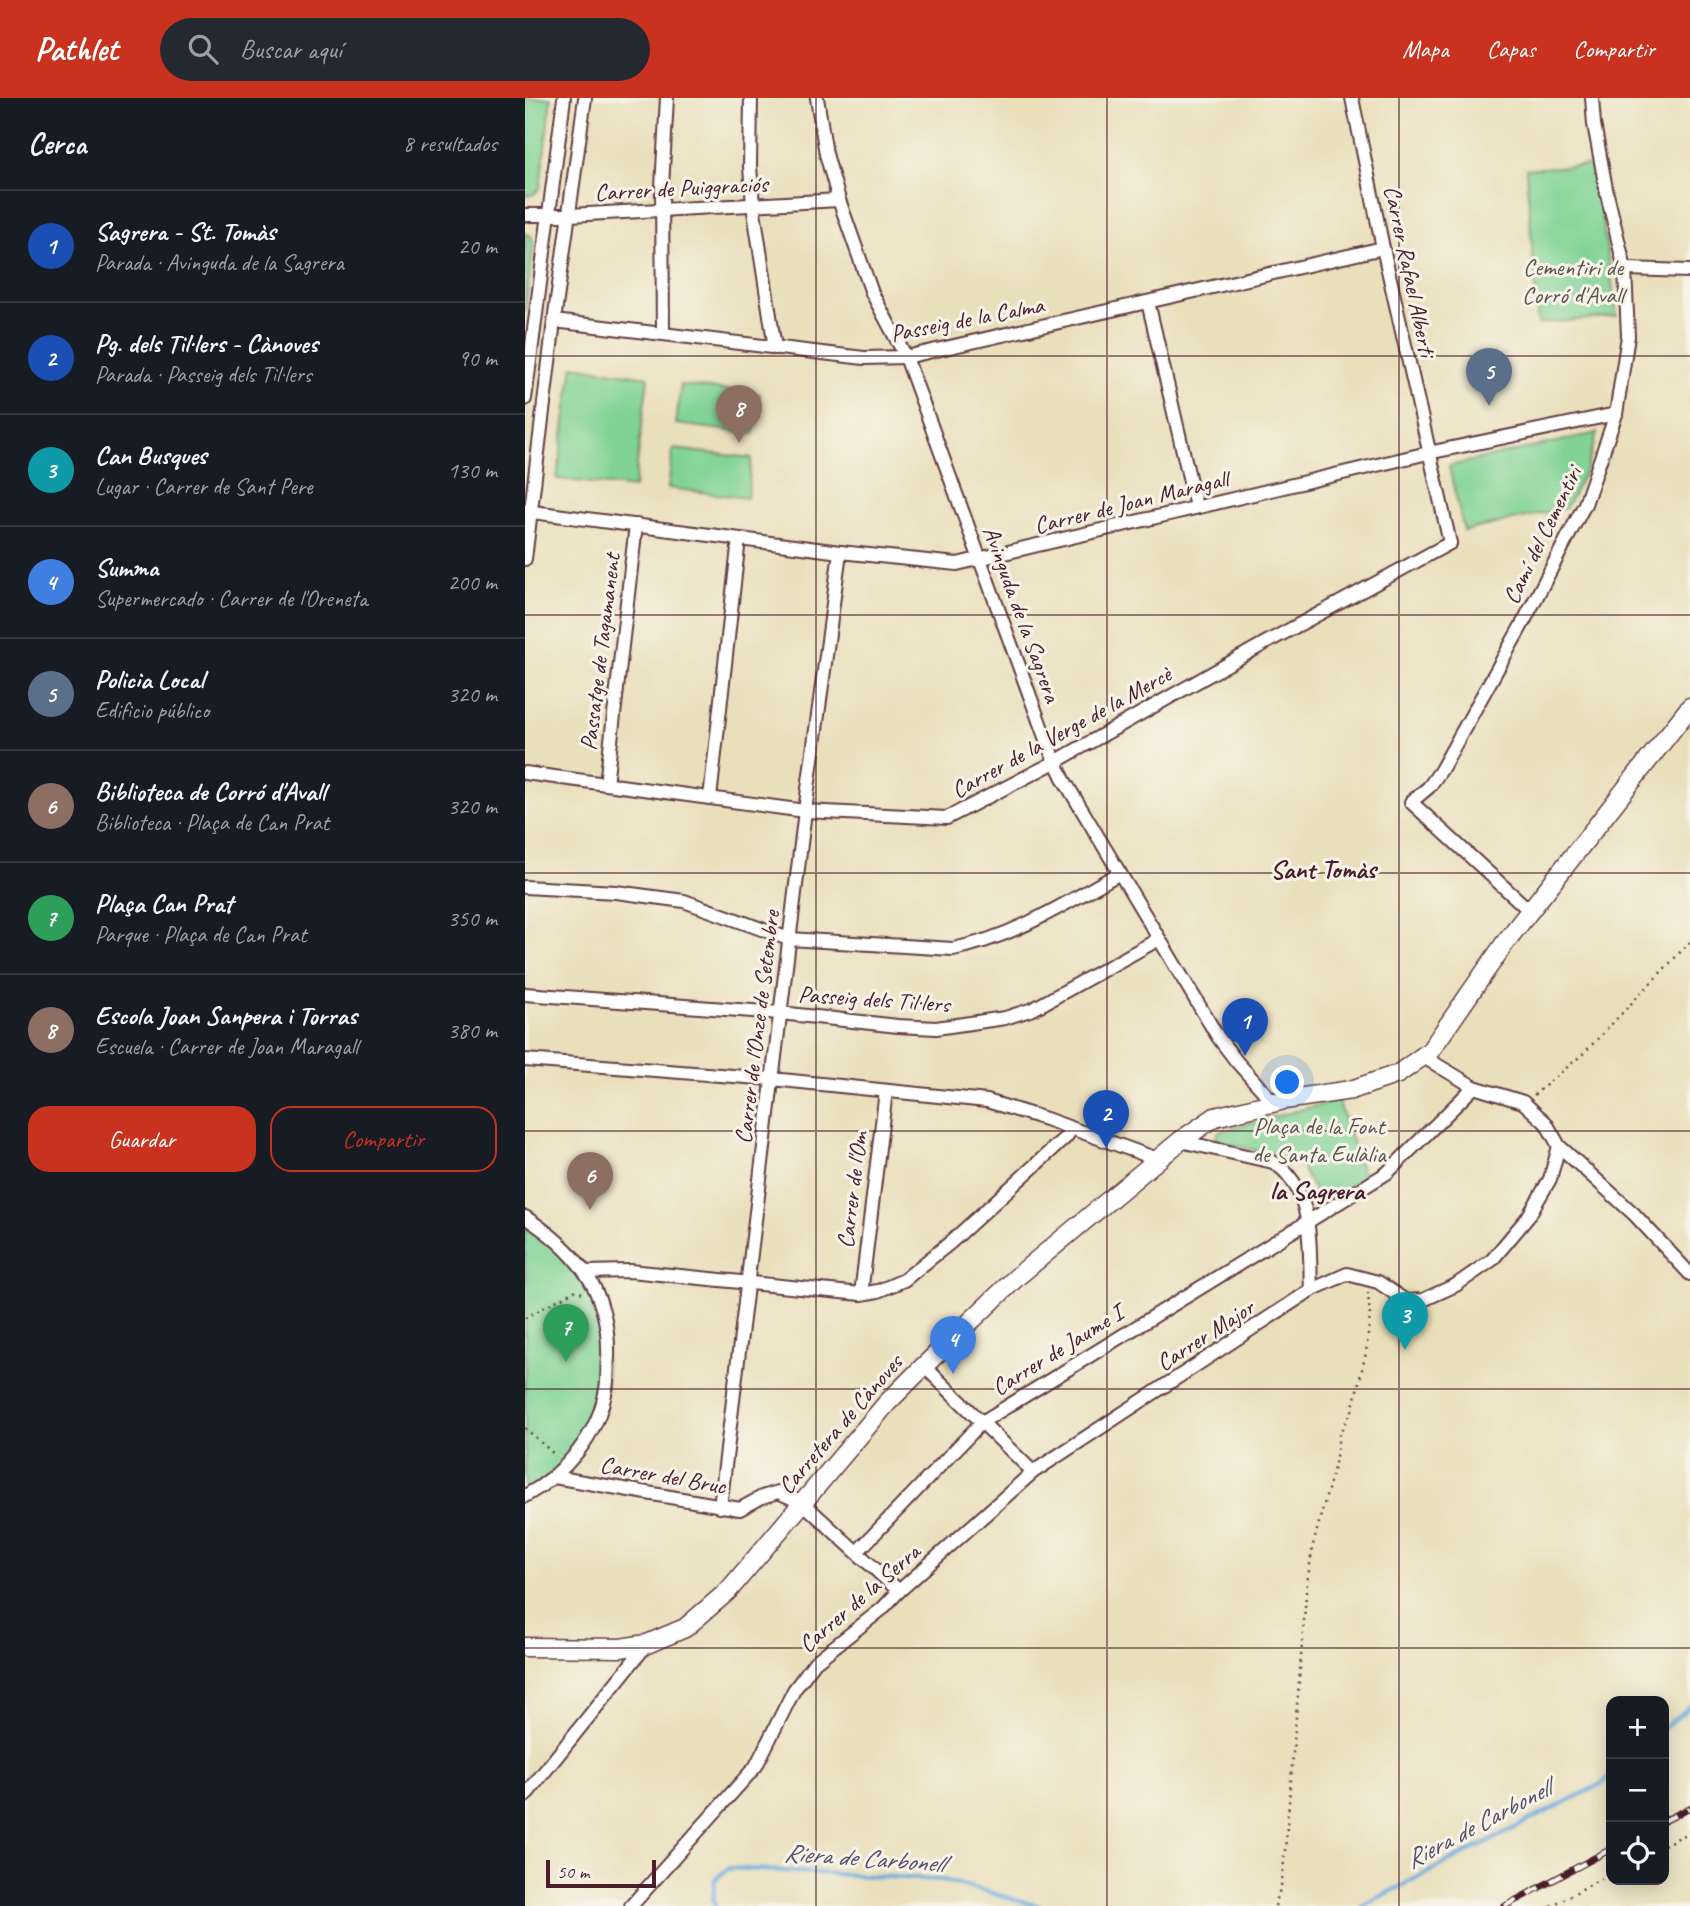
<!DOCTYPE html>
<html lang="es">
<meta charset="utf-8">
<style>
:root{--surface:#171b24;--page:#242831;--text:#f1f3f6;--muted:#9ea1a6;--line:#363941;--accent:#c8321e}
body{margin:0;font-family:Caveat,sans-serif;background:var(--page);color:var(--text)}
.controls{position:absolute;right:21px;bottom:21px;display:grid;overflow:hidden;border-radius:14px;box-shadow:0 4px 18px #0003}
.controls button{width:63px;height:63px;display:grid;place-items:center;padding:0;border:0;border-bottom:2px solid var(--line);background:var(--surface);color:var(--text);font:35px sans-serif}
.scale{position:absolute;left:21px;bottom:18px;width:110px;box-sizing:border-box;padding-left:7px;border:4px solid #4a1f2b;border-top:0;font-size:19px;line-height:24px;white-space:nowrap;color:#4a1f2b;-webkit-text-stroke:5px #f7f3e8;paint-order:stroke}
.you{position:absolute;left:763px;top:985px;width:24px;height:24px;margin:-18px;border:5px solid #fff;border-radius:50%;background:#1a73e8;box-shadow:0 0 0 10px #1a73e833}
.badge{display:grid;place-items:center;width:46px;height:46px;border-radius:50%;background:var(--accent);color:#fff;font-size:23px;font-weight:700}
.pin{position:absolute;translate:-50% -58px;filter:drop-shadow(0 2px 4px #0008)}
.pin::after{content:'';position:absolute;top:37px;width:24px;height:21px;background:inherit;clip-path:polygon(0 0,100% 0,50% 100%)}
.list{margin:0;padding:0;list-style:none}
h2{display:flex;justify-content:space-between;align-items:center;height:91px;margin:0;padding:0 28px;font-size:30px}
h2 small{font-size:23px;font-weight:400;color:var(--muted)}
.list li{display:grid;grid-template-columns:46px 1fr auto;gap:21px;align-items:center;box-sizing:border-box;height:112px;padding:0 28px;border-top:2px solid var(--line)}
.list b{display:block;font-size:26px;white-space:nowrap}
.list p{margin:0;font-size:23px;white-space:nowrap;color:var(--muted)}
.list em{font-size:23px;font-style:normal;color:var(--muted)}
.actions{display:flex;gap:14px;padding:21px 28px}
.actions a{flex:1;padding:16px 0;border:2px solid var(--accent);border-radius:21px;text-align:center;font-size:24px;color:var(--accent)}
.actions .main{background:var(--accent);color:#fff}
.icon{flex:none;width:38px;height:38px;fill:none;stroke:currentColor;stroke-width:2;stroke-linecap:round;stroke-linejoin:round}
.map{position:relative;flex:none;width:1165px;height:1808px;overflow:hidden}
header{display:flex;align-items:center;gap:42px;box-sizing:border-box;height:98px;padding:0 35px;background:var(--accent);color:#fff}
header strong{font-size:33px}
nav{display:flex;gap:38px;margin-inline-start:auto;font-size:24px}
.search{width:490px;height:63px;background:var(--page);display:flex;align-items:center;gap:18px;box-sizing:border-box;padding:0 24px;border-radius:38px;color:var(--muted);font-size:26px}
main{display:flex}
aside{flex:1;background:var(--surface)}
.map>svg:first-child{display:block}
</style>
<header>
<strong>Pathlet</strong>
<div class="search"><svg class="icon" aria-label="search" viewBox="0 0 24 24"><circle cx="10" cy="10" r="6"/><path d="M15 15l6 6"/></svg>Buscar aquí</div>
<nav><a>Mapa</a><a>Capas</a><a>Compartir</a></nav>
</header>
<main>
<aside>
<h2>Cerca<small>8 resultados</small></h2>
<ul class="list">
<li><span class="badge" style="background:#1a4fb4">1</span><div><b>Sagrera - St. Tomàs</b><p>Parada · Avinguda de la Sagrera</p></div><em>20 m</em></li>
<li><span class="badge" style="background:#1a4fb4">2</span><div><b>Pg. dels Til·lers - Cànoves</b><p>Parada · Passeig dels Til·lers</p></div><em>90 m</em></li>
<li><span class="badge" style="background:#0f9aa8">3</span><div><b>Can Busques</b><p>Lugar · Carrer de Sant Pere</p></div><em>130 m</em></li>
<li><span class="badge" style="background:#3f7fe0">4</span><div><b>Summa</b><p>Supermercado · Carrer de l'Oreneta</p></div><em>200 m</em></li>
<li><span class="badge" style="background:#5c6f8a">5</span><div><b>Policia Local</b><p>Edificio público</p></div><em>320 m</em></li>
<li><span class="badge" style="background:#8d6e63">6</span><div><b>Biblioteca de Corró d'Avall</b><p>Biblioteca · Plaça de Can Prat</p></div><em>320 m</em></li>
<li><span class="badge" style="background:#2e9e5b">7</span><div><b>Plaça Can Prat</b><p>Parque · Plaça de Can Prat</p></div><em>350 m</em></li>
<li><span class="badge" style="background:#8d6e63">8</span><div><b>Escola Joan Sanpera i Torras</b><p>Escuela · Carrer de Joan Maragall</p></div><em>380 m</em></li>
</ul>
<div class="actions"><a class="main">Guardar</a><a>Compartir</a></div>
</aside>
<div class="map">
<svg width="1165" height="1808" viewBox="0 0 1165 1808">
<rect width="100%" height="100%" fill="#f7f3e8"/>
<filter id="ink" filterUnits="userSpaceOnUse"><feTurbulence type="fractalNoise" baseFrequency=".0143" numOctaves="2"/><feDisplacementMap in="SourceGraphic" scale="14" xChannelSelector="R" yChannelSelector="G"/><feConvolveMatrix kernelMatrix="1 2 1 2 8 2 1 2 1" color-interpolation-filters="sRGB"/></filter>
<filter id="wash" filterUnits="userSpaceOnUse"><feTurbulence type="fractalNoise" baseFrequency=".00686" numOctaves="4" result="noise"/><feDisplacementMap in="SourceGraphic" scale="28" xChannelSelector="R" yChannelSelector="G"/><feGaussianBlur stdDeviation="1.57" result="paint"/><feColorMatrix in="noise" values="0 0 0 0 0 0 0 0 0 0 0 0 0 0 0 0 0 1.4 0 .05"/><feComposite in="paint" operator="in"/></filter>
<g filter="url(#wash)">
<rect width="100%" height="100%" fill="#eadfbb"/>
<g fill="#81d395" stroke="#667960" stroke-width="2">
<polygon points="0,0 26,0 15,90 9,96 0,98"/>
<polygon points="1069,67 1092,218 1013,226 1001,71"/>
<polygon points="0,135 6,138 9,144 0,214"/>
<polygon points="48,268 123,279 109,390 32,381"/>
<polygon points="156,287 235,296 229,336 151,326"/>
<polygon points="1072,335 1061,372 1041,410 939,433 924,368"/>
<polygon points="148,351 227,360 222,400 143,390"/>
<polygon points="813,1002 839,1080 794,1102 773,1063 690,1042 694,1033"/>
<polygon points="0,1119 28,1138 75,1204 82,1290 53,1354 0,1396"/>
</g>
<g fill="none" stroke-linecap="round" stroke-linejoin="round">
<g stroke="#69aadd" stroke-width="4.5">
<polyline points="1139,1630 1165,1608"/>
<polyline points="190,1808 188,1802 190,1781 204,1770 418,1782 514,1808"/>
<polyline points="837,1808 1076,1686 1086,1677"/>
</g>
</g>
</g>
<g filter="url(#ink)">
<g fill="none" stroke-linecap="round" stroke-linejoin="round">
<defs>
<g id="street">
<polyline points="226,0 225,69 228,107 250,250"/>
<polyline points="292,0 301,56 314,102 347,195 381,259 524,650 539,682 693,939 712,964 749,1005"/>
<polyline points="0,117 45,117 314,102"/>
<polyline points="1100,171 1165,173"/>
<polyline points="623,204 671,409"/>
<polyline points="29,223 339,260 381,259 858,150"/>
<polyline points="138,236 137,89 142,0"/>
<polyline points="0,301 39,0"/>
<polyline points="0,413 315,454 432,466 903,355 1091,316"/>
<polyline points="0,461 29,223 60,0"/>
<polyline points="0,675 280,713 422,720 530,664 742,544 925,445 858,150 827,0"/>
<polyline points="81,686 111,427"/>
<polyline points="185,700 214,441"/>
<path d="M0,789l91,5 68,9 105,38 164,10c61,-12 113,-46 167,-76"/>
<polyline points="1005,813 886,704 904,689 916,672 999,523 1060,406 1091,316 1103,238 1100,171 1082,96 1069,26 1067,0"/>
<polyline points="0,896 255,915 373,928 411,930 480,920 508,911 634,841"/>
<polyline points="897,958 949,989 998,1004 1021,1025 1034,1048 1109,1116 1165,1176"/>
<polyline points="0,962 247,981 462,1003 521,1021 632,1061"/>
<path d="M655,1043l93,21c42,26 36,86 38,128"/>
<path d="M0,1119c23,15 43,31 59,54 18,24 25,56 24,86 -1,10 0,22 -2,32 -8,47 -41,85 -81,107"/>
<polyline points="60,1174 105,1173 336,1196 353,1193 379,1182 426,1144 541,1039 546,1031"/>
<polyline points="336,1196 361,993"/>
<polyline points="399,1268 508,1374"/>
<polyline points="29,1379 215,1411 237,1399 253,1394 278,1405 374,1493"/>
<polyline points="195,1409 280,713 315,454"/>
<polyline points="332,1454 457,1324 862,1075 949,989"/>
<polyline points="0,1698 122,1546"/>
<polyline points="106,1808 231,1668 269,1592 290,1564 357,1511 374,1493 508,1374 786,1192 822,1176 853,1184 881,1203 898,1202 931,1187 967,1162 1003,1119 1025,1081 1034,1048"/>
</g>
<polyline id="secondary" points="0,1549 95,1550 122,1546 160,1530 203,1493 362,1305 399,1268 493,1178 655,1043 690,1019 759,1002 826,992 873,976 905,953 982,842 1165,609"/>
</defs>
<use href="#street" stroke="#623c41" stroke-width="16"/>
<use href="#secondary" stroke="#623c41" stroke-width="21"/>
<g stroke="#623c41" stroke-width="2.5" stroke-dasharray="2 5" stroke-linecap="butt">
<polyline points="1009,997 1058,956 1165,844"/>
<polyline points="0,1220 51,1192 57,1195"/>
<polyline points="0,1330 31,1358"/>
<polyline points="1139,1747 1165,1734"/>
<polyline points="750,1808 757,1784 760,1753 782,1485 788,1447 810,1366 814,1336 827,1313 841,1255 845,1218 843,1195"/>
<polyline points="1026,1808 1086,1775"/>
</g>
<use href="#street" stroke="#fff" stroke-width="12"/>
<use href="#secondary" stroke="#fff" stroke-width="18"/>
<defs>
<g id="rail">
<polyline points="1139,1723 1165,1710"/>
<polyline points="980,1808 1086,1751"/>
</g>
</defs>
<use href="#rail" stroke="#4a1f2b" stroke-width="7"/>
<use href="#rail" stroke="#f7f3e8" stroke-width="4.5" stroke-dasharray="13" stroke-linecap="butt"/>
</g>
</g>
<path fill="none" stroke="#4a1f2b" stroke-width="2" stroke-opacity="0.55" d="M291,0v1808M582,0v1808M874,0v1808M0,258h1165M0,517h1165M0,775h1165M0,1033h1165M0,1291h1165M0,1550h1165"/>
<g text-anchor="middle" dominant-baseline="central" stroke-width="6" stroke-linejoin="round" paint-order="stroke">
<g font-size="24" fill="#4a1f2b" stroke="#f7f3e8">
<text transform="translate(156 90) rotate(-3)">Carrer de Puiggraciós</text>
<text transform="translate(885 173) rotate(78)">Carrer Rafael Alberti</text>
<text transform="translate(442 221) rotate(-11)">Passeig de la Calma</text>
<text transform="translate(606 404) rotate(-14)">Carrer de Joan Maragall</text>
<text transform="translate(1017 437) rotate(-64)">Camí del Cementiri</text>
<text transform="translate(497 516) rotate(70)">Avinguda de la Sagrera</text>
<text transform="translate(75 554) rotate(-83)">Passatge de Tagamanent</text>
<text transform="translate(536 634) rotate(-29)">Carrer de la Verge de la Mercè</text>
<text transform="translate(349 901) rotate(4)">Passeig dels Til·lers</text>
<text transform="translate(232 929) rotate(-83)">Carrer de l'Onze de Setembre</text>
<text transform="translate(327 1092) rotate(-83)">Carrer de l'Om</text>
<text transform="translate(680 1237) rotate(-33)">Carrer Major</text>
<text transform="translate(532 1252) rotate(-32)">Carrer de Jaume I</text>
<text transform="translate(315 1326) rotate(-49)">Carretera de Cànoves</text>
<text transform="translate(138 1377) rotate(10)">Carrer del Bruc</text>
<text transform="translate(334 1500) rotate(-41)">Carrer de la Serra</text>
</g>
<g font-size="24" fill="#5a554b" stroke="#f7f3e8">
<text x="1048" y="169">Cementiri de<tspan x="1048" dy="28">Corró d'Avall</tspan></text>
<text x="794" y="1028">Plaça de la Font<tspan x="794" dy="28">de Santa Eulàlia</tspan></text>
</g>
<g font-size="26" font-weight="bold" fill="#4a1f2b" stroke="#f7f3e8">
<text x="798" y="771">Sant Tomàs</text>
<text x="792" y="1092">la Sagrera</text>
</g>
<g font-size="26" font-style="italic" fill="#555069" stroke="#f7f3e8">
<text transform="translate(953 1726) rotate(-28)">Riera de Carbonell</text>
<text transform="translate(339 1760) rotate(4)">Riera de Carbonell</text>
</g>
</g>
</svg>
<div class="controls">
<button>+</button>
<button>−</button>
<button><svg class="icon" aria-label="locate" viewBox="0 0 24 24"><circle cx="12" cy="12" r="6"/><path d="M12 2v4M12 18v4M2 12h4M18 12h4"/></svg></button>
</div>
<div class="scale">50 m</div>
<div class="you"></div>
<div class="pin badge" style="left:720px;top:958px;background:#1a4fb4">1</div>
<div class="pin badge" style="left:581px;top:1050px;background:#1a4fb4">2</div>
<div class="pin badge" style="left:880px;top:1252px;background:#0f9aa8">3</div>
<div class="pin badge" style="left:428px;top:1276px;background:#3f7fe0">4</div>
<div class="pin badge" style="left:964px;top:308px;background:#5c6f8a">5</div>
<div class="pin badge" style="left:65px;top:1112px;background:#8d6e63">6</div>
<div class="pin badge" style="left:41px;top:1264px;background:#2e9e5b">7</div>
<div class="pin badge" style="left:214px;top:345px;background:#8d6e63">8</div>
</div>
</main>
